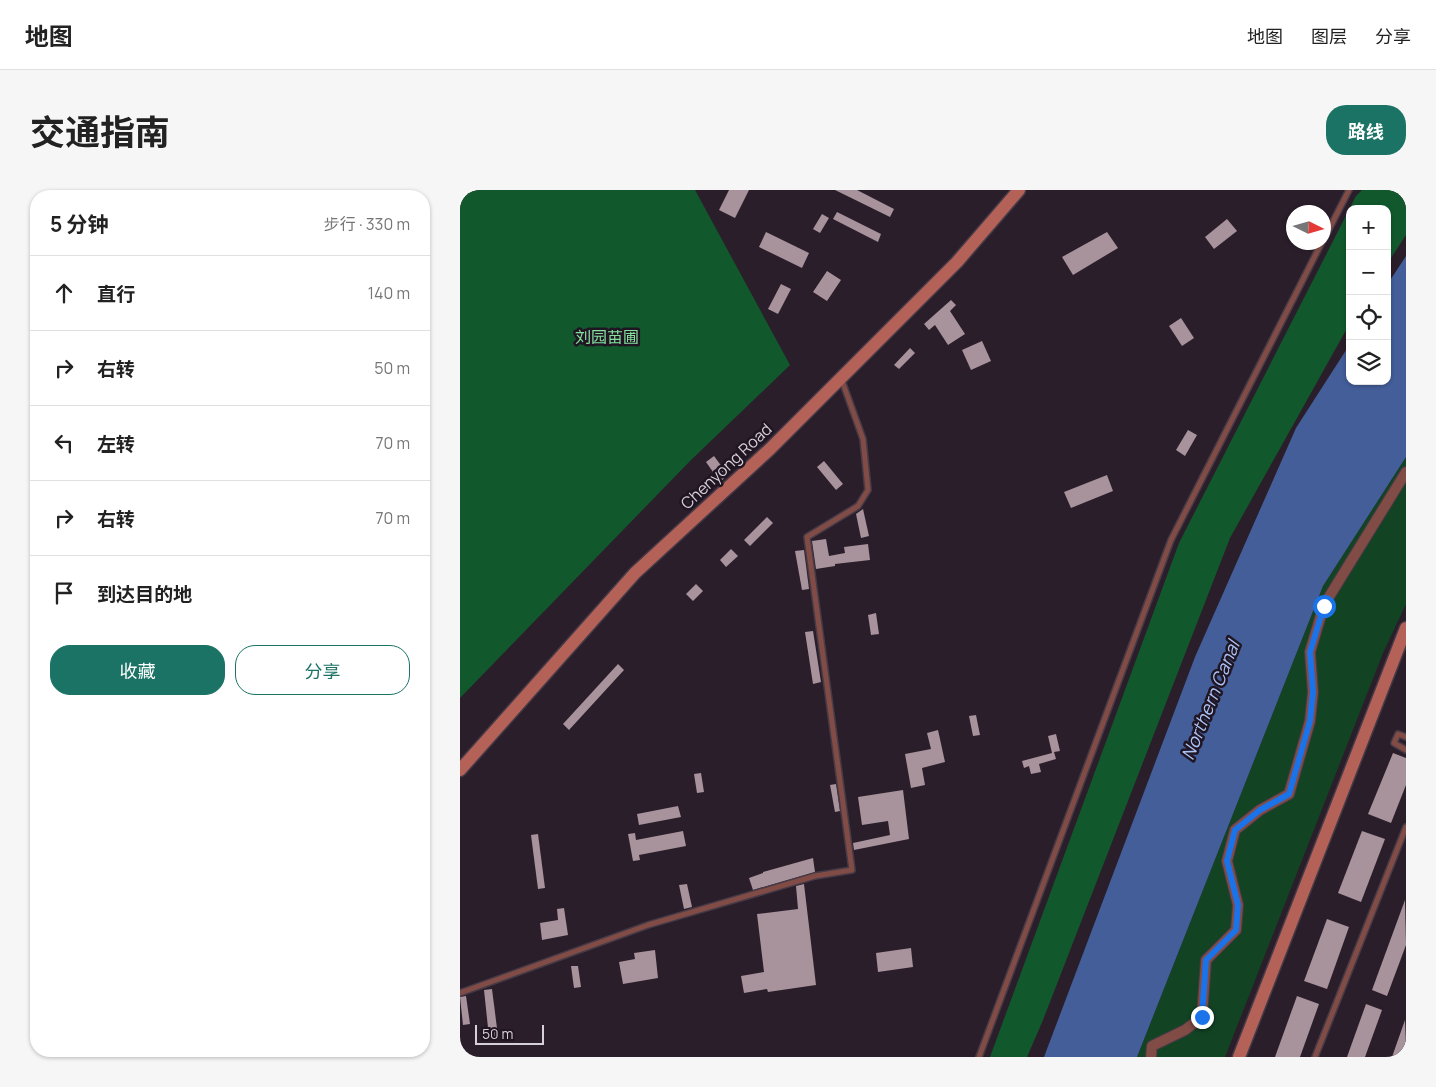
<!DOCTYPE html>
<html lang="zh">
<meta charset="utf-8">
<style>
:root{--surface:#fff;--page:#f6f6f6;--text:#222;--muted:#767676;--line:#e0e0e0;--accent:#1a7364}
body{margin:0;font-family:Manrope,"Noto Sans SC",sans-serif;background:var(--page);color:var(--text)}
.controls{position:absolute;right:15px;top:15px;display:grid;overflow:hidden;border-radius:10px;box-shadow:0 1px 4px #0004}
.controls button{width:45px;height:45px;display:grid;place-items:center;padding:0;border:0;border-bottom:1px solid var(--line);background:var(--surface);color:var(--text);font:25px sans-serif}
.compass{position:absolute;left:826px;top:15px;width:45px;height:45px;border-radius:50%;background:var(--surface);box-shadow:0 1px 4px #0004;rotate:95deg}
.scale{position:absolute;left:15px;bottom:12px;width:69px;box-sizing:border-box;padding-left:5px;border:2px solid #d8d0d9;border-top:0;font-size:14px;line-height:18px;white-space:nowrap;color:#d8d0d9;-webkit-text-stroke:4px #201522;paint-order:stroke}
.stop{position:absolute;width:15px;height:15px;margin:-11px;border:4px solid #1a73e8;border-radius:50%;background:#fff}
.stop.end{background:#1a73e8;border-color:#fff;box-shadow:0 1px 5px #0008}
.list{margin:0;padding:0;list-style:none}
h2{display:flex;justify-content:space-between;align-items:center;height:65px;margin:0;padding:0 20px;font-size:21px}
h2 small{font-size:16px;font-weight:400;color:var(--muted)}
.list li{display:grid;grid-template-columns:32px 1fr auto;gap:15px;align-items:center;box-sizing:border-box;height:75px;padding:0 20px;border-top:1px solid var(--line)}
.list b{display:block;font-size:19px;white-space:nowrap}
.list em{font-size:16px;font-style:normal;color:var(--muted)}
.actions{display:flex;gap:10px;padding:15px 20px}
.actions a{flex:1;padding:11px 0;border:1px solid var(--accent);border-radius:20px;text-align:center;font-size:18px;color:var(--accent)}
.actions .main{background:var(--accent);color:#fff}
.icon{flex:none;width:28px;height:28px;fill:none;stroke:currentColor;stroke-width:2;stroke-linecap:round;stroke-linejoin:round}
.map{position:relative;flex:none;width:946px;height:867px;overflow:hidden;border-radius:20px}
header{display:flex;align-items:center;gap:30px;box-sizing:border-box;height:70px;padding:0 25px;background:var(--surface);border-bottom:1px solid var(--line)}
header strong{font-size:24px}
nav{display:flex;gap:28px;margin-inline-start:auto;font-size:18px}
.intro{display:flex;align-items:center;justify-content:space-between;box-sizing:border-box;height:120px;padding:0 30px}
h1{margin:0;font-size:35px}
.button{padding:12px 22px;border-radius:20px;background:var(--accent);color:#fff;font-size:18px;font-weight:700}
main{display:flex;gap:30px;padding:0 30px}
aside{flex:1;background:var(--surface);border-radius:20px;box-shadow:0 1px 4px #0004}
.map>svg:first-child{display:block}
</style>
<header>
<strong>地图</strong>
<nav><a>地图</a><a>图层</a><a>分享</a></nav>
</header>
<div class="intro"><h1>交通指南</h1><a class="button">路线</a></div>
<main>
<aside>
<h2>5 分钟<small>步行 · 330 m</small></h2>
<ul class="list">
<li><svg class="icon" aria-label="ahead" viewBox="0 0 24 24"><path d="M12 20V5M6 11l6-6 6 6"/></svg><div><b>直行</b></div><em>140 m</em></li>
<li><svg class="icon" aria-label="right" viewBox="0 0 24 24"><path d="M7 20v-9h11M14 6l5 5-5 5"/></svg><div><b>右转</b></div><em>50 m</em></li>
<li><svg class="icon" aria-label="left" viewBox="0 0 24 24"><path d="M17 20v-9H6M10 6l-5 5 5 5"/></svg><div><b>左转</b></div><em>70 m</em></li>
<li><svg class="icon" aria-label="right" viewBox="0 0 24 24"><path d="M7 20v-9h11M14 6l5 5-5 5"/></svg><div><b>右转</b></div><em>70 m</em></li>
<li><svg class="icon" aria-label="arrive" viewBox="0 0 24 24"><path d="M6 21V4h12l-3 4 3 4H6"/></svg><div><b>到达目的地</b></div></li>
</ul>
<div class="actions"><a class="main">收藏</a><a>分享</a></div>
</aside>
<div class="map">
<svg width="946" height="867" viewBox="0 0 946 867">
<rect width="100%" height="100%" fill="#2a1e2b"/>
<polygon fill="#124424" points="946,267 946,414 923,463 765,867 677,867 863,396"/>
<g fill="#11592d">
<polygon points="0,0 235,0 330,175 230,271 0,508"/>
<polygon points="902,0 946,0 946,45 927,74 927,19 890,19 890,133 770,348 583,830 567,867 530,867 719,353 896,6"/>
</g>
<polygon fill="#435e99" points="946,66 946,267 863,396 677,867 584,867 735,467 836,238 890,154 890,191 927,191 927,95"/>
<g fill="#a8929b">
<polygon points="269,0 289,0 275,28 259,20"/>
<polygon points="375,0 397,0 434,19 430,27"/>
<polygon points="377,22 421,44 418,52 373,29"/>
<polygon points="362,24 369,28 360,43 353,39"/>
<polygon points="767,29 777,41 754,59 745,47"/>
<polygon points="306,42 349,63 342,78 299,57"/>
<polygon points="647,42 658,58 613,85 602,67"/>
<polygon points="367,81 381,90 367,111 353,102"/>
<polygon points="321,94 331,99 318,124 308,119"/>
<polygon points="491,110 496,115 490,121 505,144 488,155 475,135 469,140 464,134"/>
<polygon points="721,128 734,148 722,156 709,136"/>
<polygon points="522,151 531,171 511,180 502,160"/>
<polygon points="450,158 455,163 439,179 434,175"/>
<polygon points="728,240 737,245 725,266 716,260"/>
<polygon points="254,266 268,285 260,292 246,272"/>
<polygon points="364,271 383,294 376,300 357,277"/>
<polygon points="647,285 653,301 611,318 604,302"/>
<polygon points="403,319 409,346 401,348 396,324"/>
<polygon points="307,327 313,333 290,356 284,350"/>
<polygon points="366,349 369,366 385,363 384,357 408,354 410,370 375,374 375,376 356,379 352,351"/>
<polygon points="271,359 278,366 266,377 260,370"/>
<polygon points="344,360 349,399 342,400 335,361"/>
<polygon points="236,394 243,401 233,411 226,404"/>
<polygon points="416,423 419,444 411,445 408,425"/>
<polygon points="353,441 361,492 353,494 345,442"/>
<polygon points="158,474 164,480 109,540 103,534"/>
<polygon points="516,525 520,545 513,546 509,526"/>
<polygon points="478,540 485,572 462,578 465,595 451,598 445,564 471,559 467,543"/>
<polygon points="596,544 600,561 594,562 596,569 579,574 581,582 571,584 569,576 564,578 562,571 592,563 588,546"/>
<polygon points="933,563 946,568 946,595 931,633 908,624"/>
<polygon points="241,583 244,602 237,603 234,584"/>
<polygon points="376,594 380,621 375,622 370,595"/>
<polygon points="443,600 449,649 394,660 393,653 430,645 428,631 402,635 398,607"/>
<polygon points="218,616 221,627 179,635 177,624"/>
<polygon points="223,641 226,656 179,665 180,670 173,671 168,644 175,643 176,650"/>
<polygon points="902,641 925,649 901,712 878,703"/>
<polygon points="78,644 85,698 78,699 71,645"/>
<polygon points="353,668 355,682 293,700 289,688 303,683 303,682"/>
<polygon points="227,694 232,717 224,719 219,695"/>
<polygon points="344,694 356,795 308,802 307,799 284,803 281,786 304,782 297,724 338,719 336,696"/>
<polygon points="945,710 946,755 927,806 912,800"/>
<polygon points="104,718 108,745 82,750 80,733 98,730 97,719"/>
<polygon points="867,729 889,737 867,799 844,791"/>
<polygon points="451,758 453,777 418,782 416,763"/>
<polygon points="195,760 198,788 163,794 159,772 175,769 174,763"/>
<polygon points="111,776 118,776 121,797 114,798"/>
<polygon points="32,799 38,846 29,847 24,800"/>
<polygon points="6,806 10,834 3,835 0,807"/>
<polygon points="837,806 859,814 840,867 815,867"/>
<polygon points="906,814 922,820 905,867 887,867"/>
<polygon points="945,830 946,855 942,867 932,867"/>
</g>
<g fill="none" stroke-linecap="round" stroke-linejoin="round">
<defs>
<g id="lane">
<polyline points="864,49 889,0"/>
<polyline points="946,547 938,544 934,553 946,560"/>
<polyline points="0,803 188,735 355,686 392,680 347,347 398,316 408,300 403,249 381,188"/>
<polyline points="519,867 711,350 862,52"/>
<polyline points="855,867 946,637"/>
</g>
<polyline id="street" points="691,867 692,856 725,840 742,827 746,770 776,740 778,715 767,671 775,640 800,620 829,604 850,531 853,502 850,462 864,415 946,282"/>
<g id="secondary">
<polyline points="0,580 175,383 310,259 497,72 559,0"/>
<polyline points="779,867 946,438"/>
</g>
</defs>
<use href="#lane" stroke="#463a47" stroke-width="8"/>
<use href="#street" stroke="#463a47" stroke-width="12"/>
<use href="#secondary" stroke="#463a47" stroke-width="15"/>
<use href="#lane" stroke="#804c45" stroke-width="5"/>
<use href="#street" stroke="#804c45" stroke-width="10"/>
<use href="#secondary" stroke="#b46158" stroke-width="12"/>
</g>
<g fill="none" stroke-linecap="round" stroke-linejoin="round">
<polyline stroke="#1a73e8" stroke-width="6" points="742,827 746,770 776,740 778,715 767,671 775,640 800,620 829,604 850,531 853,502 850,462 864,416"/>
</g>
<g text-anchor="middle" dominant-baseline="central" stroke-width="5" stroke-linejoin="round" paint-order="stroke">
<g font-size="16" fill="#83e09d" stroke="#201522">
<text x="147" y="147">刘园苗圃</text>
</g>
<g font-size="16" fill="#d8d0d9" stroke="#201522">
<text transform="translate(266 276) rotate(-43)">Chenyong Road</text>
</g>
<g font-size="18" font-style="italic" fill="#aac3f6" stroke="#201522">
<text transform="translate(750 510) rotate(-68)">Northern Canal</text>
</g>
</g>
</svg>
<div class="controls">
<button>+</button>
<button>−</button>
<button><svg class="icon" aria-label="locate" viewBox="0 0 24 24"><circle cx="12" cy="12" r="6"/><path d="M12 2v4M12 18v4M2 12h4M18 12h4"/></svg></button>
<button><svg class="icon" aria-label="layers" viewBox="0 0 24 24"><path d="M12 4l9 5-9 5-9-5zM3 14l9 5 9-5"/></svg></button>
</div>
<svg class="compass" viewBox="-18 -18 36 36"><path d="M0-13l5 13h-10z" fill="#e53935"/><path d="M0 13l5-13h-10z" fill="#767676"/></svg>
<div class="scale">50 m</div>
<div class="stop" style="left:864px;top:416px"></div>
<div class="stop end" style="left:742px;top:827px"></div>
</div>
</main>
